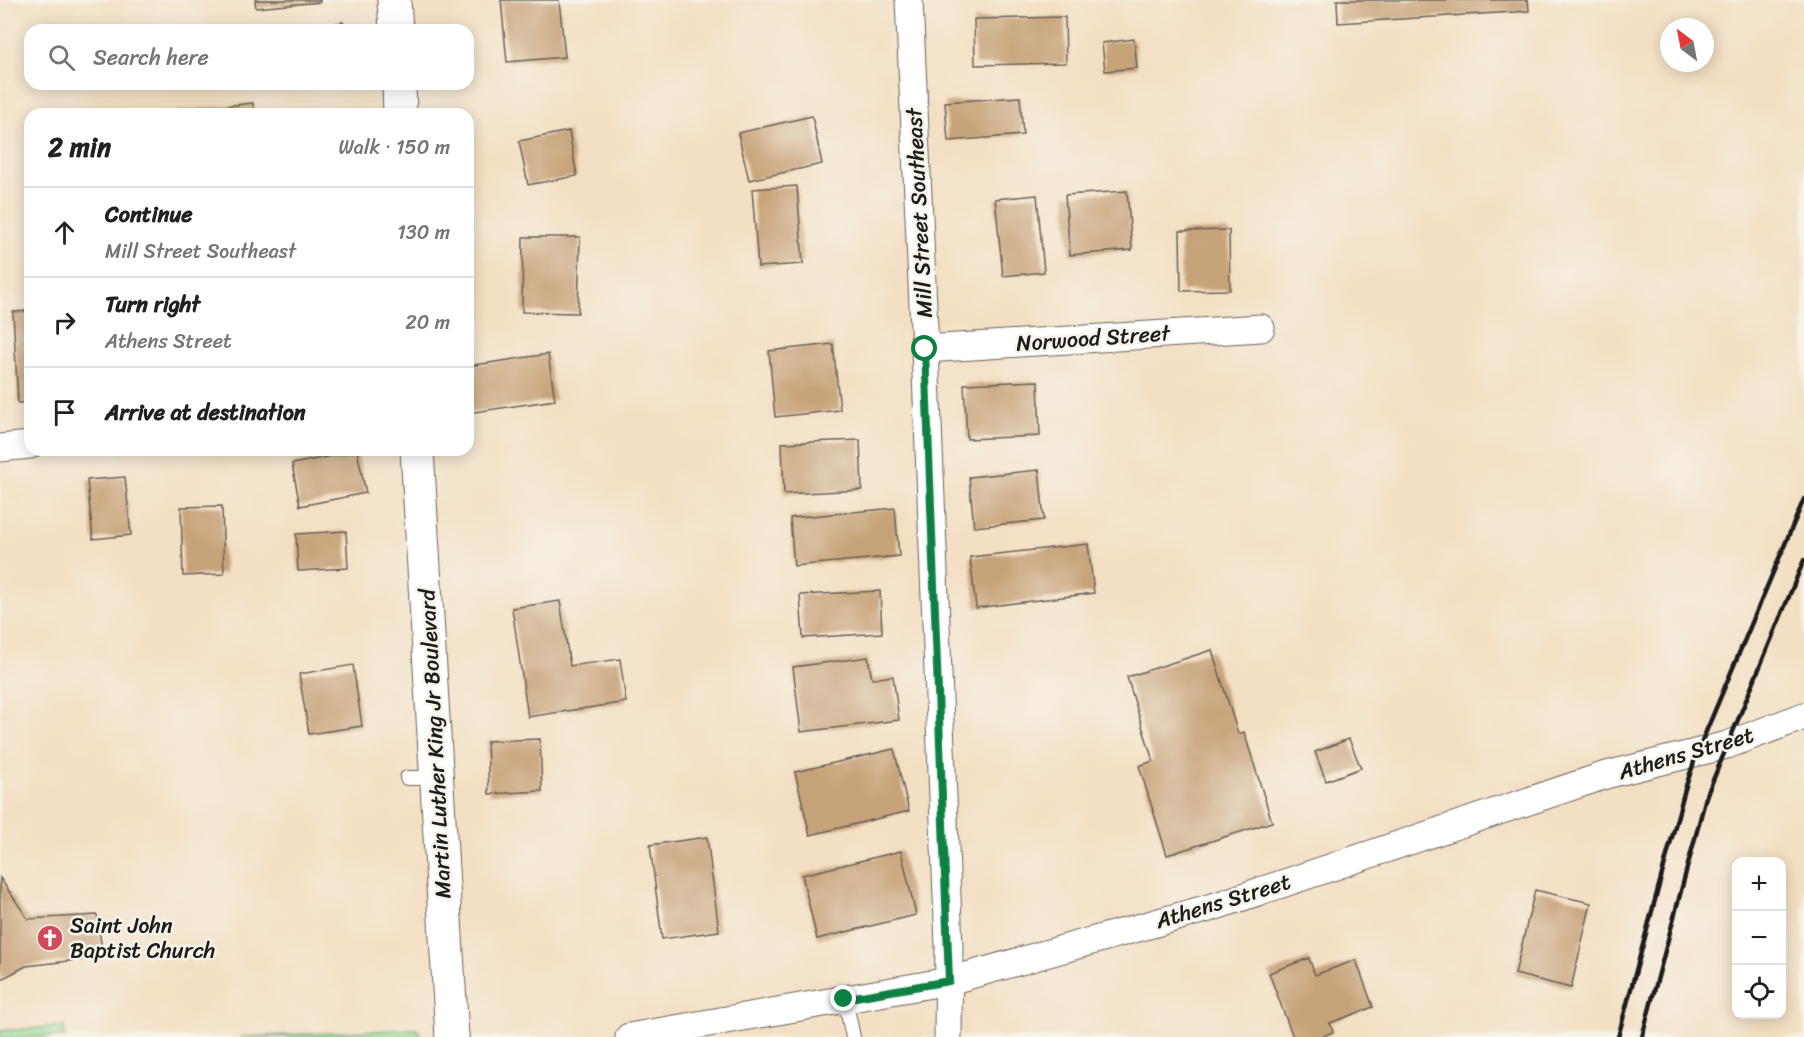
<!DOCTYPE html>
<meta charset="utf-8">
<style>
:root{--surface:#fff;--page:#f2f2f2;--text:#202124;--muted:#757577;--line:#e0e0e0}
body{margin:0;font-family:Sriracha,sans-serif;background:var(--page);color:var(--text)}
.controls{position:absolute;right:18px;bottom:18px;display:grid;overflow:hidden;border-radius:12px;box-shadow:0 3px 15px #0003}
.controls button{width:54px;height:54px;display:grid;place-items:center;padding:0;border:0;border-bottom:2px solid var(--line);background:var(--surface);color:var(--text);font:30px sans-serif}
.compass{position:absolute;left:1660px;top:18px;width:54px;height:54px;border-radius:50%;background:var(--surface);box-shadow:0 3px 15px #0003;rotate:328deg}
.stop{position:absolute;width:18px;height:18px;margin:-14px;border:4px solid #0b8043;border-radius:50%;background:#fff}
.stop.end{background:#0b8043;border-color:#fff;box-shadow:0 2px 6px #0008}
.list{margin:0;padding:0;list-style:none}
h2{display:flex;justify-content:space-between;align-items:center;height:78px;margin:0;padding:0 24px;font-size:26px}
h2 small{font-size:20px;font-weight:400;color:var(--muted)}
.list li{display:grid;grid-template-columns:39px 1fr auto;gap:18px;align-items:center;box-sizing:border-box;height:90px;padding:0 24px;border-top:2px solid var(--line)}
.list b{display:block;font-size:22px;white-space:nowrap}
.list p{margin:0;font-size:20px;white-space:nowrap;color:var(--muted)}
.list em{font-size:20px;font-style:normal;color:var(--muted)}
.icon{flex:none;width:33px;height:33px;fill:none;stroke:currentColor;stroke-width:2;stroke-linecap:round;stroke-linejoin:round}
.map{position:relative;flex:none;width:1804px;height:1037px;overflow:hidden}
.search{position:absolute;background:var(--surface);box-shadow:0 3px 15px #0003;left:24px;top:24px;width:450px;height:66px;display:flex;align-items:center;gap:15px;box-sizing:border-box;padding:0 21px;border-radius:18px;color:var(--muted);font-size:22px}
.panel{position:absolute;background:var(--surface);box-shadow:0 3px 15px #0003;left:24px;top:108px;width:450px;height:348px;border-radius:18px}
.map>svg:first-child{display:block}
</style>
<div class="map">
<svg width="1804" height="1037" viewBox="0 0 1804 1037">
<rect width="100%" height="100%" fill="#f7f3e8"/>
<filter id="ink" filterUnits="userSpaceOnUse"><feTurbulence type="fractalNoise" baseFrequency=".0167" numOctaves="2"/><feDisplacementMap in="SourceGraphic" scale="12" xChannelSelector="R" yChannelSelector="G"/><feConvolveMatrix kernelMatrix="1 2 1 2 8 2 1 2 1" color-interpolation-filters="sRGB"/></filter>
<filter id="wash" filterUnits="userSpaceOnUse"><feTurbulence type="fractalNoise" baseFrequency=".008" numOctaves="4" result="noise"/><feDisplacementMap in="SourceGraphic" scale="24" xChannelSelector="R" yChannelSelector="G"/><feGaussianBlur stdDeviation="1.35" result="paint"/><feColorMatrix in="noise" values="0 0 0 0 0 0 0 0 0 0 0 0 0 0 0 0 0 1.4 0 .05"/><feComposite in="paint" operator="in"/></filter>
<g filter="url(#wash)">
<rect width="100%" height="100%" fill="#f3dfc3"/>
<g fill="#94dc97" stroke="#587c5a" stroke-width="1.5">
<polygon points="64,1026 65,1037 0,1037 0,1031"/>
<polygon points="415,1029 419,1031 421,1037 240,1037"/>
</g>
<g id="blocks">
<g fill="#c7a379">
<polygon points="255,0 320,0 320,2 256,8"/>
<polygon points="501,0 559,0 565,57 507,62"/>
<polygon points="1337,0 1528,0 1529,11 1338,23"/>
<polygon points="1065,17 1066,63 975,65 974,19"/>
<polygon points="343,22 344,30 308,30 308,29"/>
<polygon points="1134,39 1137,68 1105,71 1102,43"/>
<polygon points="1020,97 1023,135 948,141 945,102"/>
<polygon points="253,103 254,114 177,114 177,111"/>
<polygon points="812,116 822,164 749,180 738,133"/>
<polygon points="569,131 577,176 528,185 519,141"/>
<polygon points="797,186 803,264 758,267 752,189"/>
<polygon points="1127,191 1132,250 1070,255 1065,195"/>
<polygon points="1037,195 1044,272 1003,276 995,199"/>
<polygon points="1229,230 1230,290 1181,291 1180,231"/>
<polygon points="523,237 580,237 578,313 522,312"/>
<polygon points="30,311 30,402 18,403 13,312"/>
<polygon points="833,344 840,410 775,417 769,351"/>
<polygon points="548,354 555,400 468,413 468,366"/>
<polygon points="1038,381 1040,436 967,439 964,384"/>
<polygon points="860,440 862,490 784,494 782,443"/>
<polygon points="357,451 366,493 300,506 292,464"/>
<polygon points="1039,470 1044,520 974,527 969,477"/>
<polygon points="125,477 131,535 93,539 87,480"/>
<polygon points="222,506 224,574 183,576 181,507"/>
<polygon points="895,508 899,556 794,566 790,518"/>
<polygon points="346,531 348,568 298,571 296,534"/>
<polygon points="1088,544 1094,593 976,608 970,557"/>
<polygon points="880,591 882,633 803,638 800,595"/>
<polygon points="560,601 570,666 620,659 626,702 528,717 512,608"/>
<polygon points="1212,650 1238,734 1244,732 1272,822 1167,855 1139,766 1153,761 1127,677"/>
<polygon points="868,657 872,679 893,676 899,720 801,732 793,667"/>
<polygon points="353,665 362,726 309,734 299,674"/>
<polygon points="540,739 542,791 489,794 487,741"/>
<polygon points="1349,739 1361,768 1326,781 1315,752"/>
<polygon points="894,749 909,811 810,835 795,772"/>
<polygon points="707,837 719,931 662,939 650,845"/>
<polygon points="901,851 916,915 817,939 802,875"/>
<polygon points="0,878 28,919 97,915 103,957 26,966 0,980"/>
<polygon points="1535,890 1591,903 1571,988 1515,974"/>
<polygon points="1309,958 1315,975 1356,960 1373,1007 1330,1023 1333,1032 1321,1037 1293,1037 1269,973"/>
</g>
</g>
</g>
<g filter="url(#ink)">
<use href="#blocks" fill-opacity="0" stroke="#676056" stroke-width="1.5"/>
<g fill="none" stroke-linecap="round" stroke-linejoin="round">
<defs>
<g id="service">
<polyline points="407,778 437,778"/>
<polyline points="845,999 853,1037"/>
</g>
<g id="minor">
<polyline points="909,0 925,349 949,946 948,1037"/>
<polyline points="925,349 1261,328"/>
<polyline points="0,448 30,445"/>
<polyline points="629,1037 949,981 1216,906 1606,775 1727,745 1804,716"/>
</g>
<g id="secondary">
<polyline points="394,0 396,30"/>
<polyline points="399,84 400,114"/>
<polyline points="417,450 452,1037"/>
</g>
<polyline id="trunk" points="452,1037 452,1036"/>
</defs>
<use href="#service" stroke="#676056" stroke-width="16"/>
<use href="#minor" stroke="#676056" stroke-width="29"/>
<use href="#secondary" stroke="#676056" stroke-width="35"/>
<use href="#trunk" stroke="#676056" stroke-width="35"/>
<use href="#service" stroke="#fff" stroke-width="14"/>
<use href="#minor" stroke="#fff" stroke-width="27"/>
<use href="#secondary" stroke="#fff" stroke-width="33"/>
<use href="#trunk" stroke="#fff" stroke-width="33"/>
<g stroke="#1c1c1c" stroke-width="4.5">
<polyline points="1618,1037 1685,789 1697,753 1804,499"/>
<polyline points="1642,1037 1706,797 1804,560"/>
</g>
</g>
</g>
<g fill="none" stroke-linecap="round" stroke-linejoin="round" filter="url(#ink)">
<polyline stroke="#0b8043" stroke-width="8" points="844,999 949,981 925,349"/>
</g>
<defs>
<symbol id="church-disc" viewBox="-11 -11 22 22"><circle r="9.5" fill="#d1495b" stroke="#f7f3e8"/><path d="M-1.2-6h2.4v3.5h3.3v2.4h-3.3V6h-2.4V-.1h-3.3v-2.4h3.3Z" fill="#fff"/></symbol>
</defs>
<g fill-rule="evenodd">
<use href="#church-disc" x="35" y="923" width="30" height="30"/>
</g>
<g text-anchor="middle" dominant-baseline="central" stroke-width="5" stroke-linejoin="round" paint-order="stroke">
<g font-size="22" fill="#1c1c1c" stroke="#f7f3e8">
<text transform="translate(919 213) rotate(-93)">Mill Street Southeast</text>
<text transform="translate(1093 338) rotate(-4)">Norwood Street</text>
<text transform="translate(435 744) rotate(-93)">Martin Luther King Jr Boulevard</text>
<text transform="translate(1686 753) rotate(-16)">Athens Street</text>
<text transform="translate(1223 901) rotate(-17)">Athens Street</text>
</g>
<g font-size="22" fill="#1c1c1c" stroke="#f7f3e8" text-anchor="start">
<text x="70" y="925">Saint John<tspan x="70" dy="25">Baptist Church</tspan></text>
</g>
</g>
</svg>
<div class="controls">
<button>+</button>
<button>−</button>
<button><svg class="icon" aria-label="locate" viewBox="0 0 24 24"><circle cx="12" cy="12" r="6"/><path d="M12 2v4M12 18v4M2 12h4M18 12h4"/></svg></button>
</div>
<svg class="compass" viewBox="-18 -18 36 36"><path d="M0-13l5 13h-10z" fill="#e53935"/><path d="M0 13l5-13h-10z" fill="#757577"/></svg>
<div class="stop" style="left:925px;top:349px"></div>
<div class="stop end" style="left:844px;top:999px"></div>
<div class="search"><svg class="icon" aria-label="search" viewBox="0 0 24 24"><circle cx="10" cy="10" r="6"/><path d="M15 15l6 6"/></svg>Search here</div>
<section class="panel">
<h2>2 min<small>Walk · 150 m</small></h2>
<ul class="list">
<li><svg class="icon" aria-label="ahead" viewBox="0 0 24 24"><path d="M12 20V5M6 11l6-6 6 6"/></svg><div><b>Continue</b><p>Mill Street Southeast</p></div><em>130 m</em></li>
<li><svg class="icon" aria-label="right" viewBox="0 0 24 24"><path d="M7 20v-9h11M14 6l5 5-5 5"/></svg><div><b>Turn right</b><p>Athens Street</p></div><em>20 m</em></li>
<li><svg class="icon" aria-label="arrive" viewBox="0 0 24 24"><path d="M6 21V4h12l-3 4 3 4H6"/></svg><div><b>Arrive at destination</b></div></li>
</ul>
</section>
</div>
